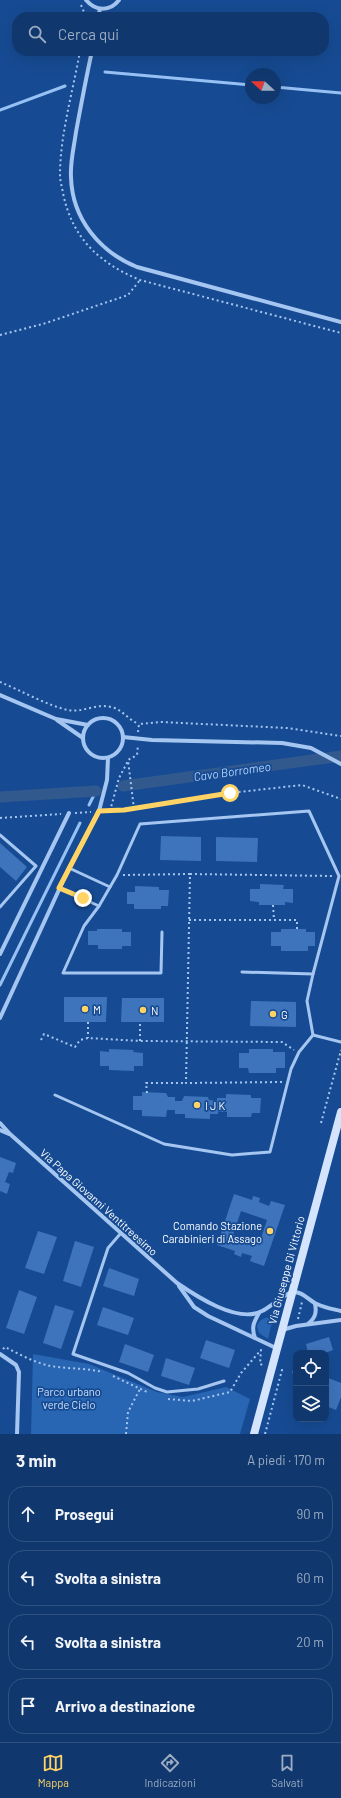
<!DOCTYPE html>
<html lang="it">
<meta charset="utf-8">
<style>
:root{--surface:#10386e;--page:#193f73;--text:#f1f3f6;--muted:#9cacc2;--line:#305281;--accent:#ffd465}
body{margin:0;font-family:Barlow,sans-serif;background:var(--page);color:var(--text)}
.controls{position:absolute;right:12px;bottom:12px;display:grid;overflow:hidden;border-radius:8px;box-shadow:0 4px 16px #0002}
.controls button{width:36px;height:36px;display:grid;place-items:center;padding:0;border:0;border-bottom:1px solid var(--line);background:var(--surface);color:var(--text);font:20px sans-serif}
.compass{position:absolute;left:245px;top:68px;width:36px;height:36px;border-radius:50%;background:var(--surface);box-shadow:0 4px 16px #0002;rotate:291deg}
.stop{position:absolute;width:12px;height:12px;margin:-9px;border:3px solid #ffd465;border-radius:50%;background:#fff}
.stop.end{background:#ffd465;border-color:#fff;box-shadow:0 1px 4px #0008}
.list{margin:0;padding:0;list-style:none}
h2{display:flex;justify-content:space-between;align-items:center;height:52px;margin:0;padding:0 16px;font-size:17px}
h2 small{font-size:13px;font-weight:400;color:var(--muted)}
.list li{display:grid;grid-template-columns:26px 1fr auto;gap:12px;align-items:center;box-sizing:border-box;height:56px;margin:0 8px 8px;padding:0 8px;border:1px solid var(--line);border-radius:16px}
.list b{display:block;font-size:15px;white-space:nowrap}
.list em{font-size:13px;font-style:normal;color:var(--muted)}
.icon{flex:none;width:22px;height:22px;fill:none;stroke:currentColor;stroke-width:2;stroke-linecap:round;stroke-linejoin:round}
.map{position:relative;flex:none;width:341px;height:1434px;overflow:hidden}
.search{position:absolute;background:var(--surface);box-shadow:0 4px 16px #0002;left:12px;right:12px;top:12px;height:44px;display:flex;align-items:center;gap:10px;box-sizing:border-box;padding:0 14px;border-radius:16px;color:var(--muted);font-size:15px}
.sheet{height:308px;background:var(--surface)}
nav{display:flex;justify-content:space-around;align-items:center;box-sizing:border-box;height:56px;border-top:1px solid var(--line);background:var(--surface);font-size:11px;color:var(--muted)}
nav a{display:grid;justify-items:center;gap:2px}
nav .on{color:var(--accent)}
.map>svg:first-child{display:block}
</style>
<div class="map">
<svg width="341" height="1434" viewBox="0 0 341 1434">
<rect width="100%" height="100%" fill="#164b93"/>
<g fill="#2865b2">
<path d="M273,1317v1l-5,21 -9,-6 -2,-7c2,-7 9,-9 16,-9z"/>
<polygon points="33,1354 89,1364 157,1392 183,1397 226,1387 250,1399 240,1434 31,1434"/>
</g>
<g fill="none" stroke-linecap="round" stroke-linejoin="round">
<g stroke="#97c1f4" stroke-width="3">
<polyline points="105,72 251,85"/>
<polyline points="275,87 341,93"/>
<polyline points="0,110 65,86"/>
<polyline points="89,805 96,791"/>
<polyline points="0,985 80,823"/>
</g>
<g stroke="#32598e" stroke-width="11">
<polyline points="123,786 341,756"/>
<polyline points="0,797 96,791"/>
</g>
</g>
<g fill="#3e74bb" fill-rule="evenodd">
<polygon points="161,836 201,837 201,861 160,860"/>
<polygon points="216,837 258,838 257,862 216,861"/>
<polygon points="0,843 27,867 16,881 0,867"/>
<polygon points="260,884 284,885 283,889 293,889 293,903 285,902 285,905 259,905 259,902 250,901 250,889 260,889"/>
<polygon points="135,886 159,887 159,890 169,890 168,906 161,906 161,909 134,909 134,904 127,904 127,892 135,892"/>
<polygon points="97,929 122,929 122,932 131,932 131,946 122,946 122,949 98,949 98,945 88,945 88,931 97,931"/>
<polygon points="281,929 306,929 306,932 315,932 315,946 308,946 308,951 281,951 281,946 271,946 271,932 281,932"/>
<polygon points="64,997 107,997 106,1022 64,1022"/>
<polygon points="122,998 164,998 164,1022 121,1022"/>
<polygon points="251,1001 296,1002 296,1027 250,1026"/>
<polygon points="109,1049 134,1050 133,1052 143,1053 143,1066 134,1066 134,1071 109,1070 109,1066 100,1066 100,1051 109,1052"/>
<polygon points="249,1049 273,1049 273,1052 285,1052 285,1068 276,1068 276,1073 249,1073 248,1068 239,1068 239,1053 249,1053"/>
<polygon points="142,1092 166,1093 168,1097 175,1097 175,1101 182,1101 184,1096 208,1097 209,1100 217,1101 217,1098 226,1098 226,1094 251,1095 251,1098 261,1098 260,1113 252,1113 251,1117 227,1117 227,1112 218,1112 218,1114 210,1114 210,1119 185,1118 185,1114 175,1114 175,1110 167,1110 166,1117 142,1116 142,1110 133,1110 133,1096 142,1096"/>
<polygon points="0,1157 16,1163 13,1173 9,1172 5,1182 10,1184 7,1194 0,1191"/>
<path d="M234,1194l18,6 1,-4 7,2 -1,4 10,4 2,-5 14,4 -21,61 -14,-5 2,-5 -10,-3 -1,4 -7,-3 1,-3 -18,-6zM241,1211l26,9 -8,24 -26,-9z"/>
<polygon points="38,1231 57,1237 44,1274 25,1268"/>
<polygon points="75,1241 94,1247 81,1287 63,1281"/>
<polygon points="109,1268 139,1279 134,1296 103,1286"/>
<polygon points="19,1290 37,1297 24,1334 6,1328"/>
<polygon points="55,1305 74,1311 61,1349 43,1343"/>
<polygon points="103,1307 134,1318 128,1335 97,1325"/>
<polygon points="329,1337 333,1350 325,1353 308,1353 306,1344"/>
<polygon points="206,1340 235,1350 229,1368 200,1358"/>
<polygon points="125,1344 154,1355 148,1372 119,1362"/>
<polygon points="166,1358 195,1368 189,1385 161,1376"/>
<polygon points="292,1371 296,1371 296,1383 295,1383"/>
<polygon points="326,1377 341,1383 341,1397 336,1410 326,1406"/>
</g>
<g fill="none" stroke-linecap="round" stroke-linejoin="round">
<g stroke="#a5c6f1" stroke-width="2" stroke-dasharray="2 3" stroke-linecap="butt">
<polyline points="81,5 86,17"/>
<path d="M80,51c-7,40 -20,84 -20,124 0,6 2,12 3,18 9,45 36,70 77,87l201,53"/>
<polyline points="0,335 43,324 128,295 140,280"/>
<path d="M0,682c20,8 48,24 68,28 15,3 28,-7 43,-3 11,2 17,13 28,17"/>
<polyline points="138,732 139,724 161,722 287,728 341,736"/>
<polyline points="134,809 128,760 137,755 138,745"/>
<polyline points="105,811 124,810 230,793 302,785 341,799"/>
<polyline points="110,811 119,778 128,761"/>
<polyline points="75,813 91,812"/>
<polyline points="0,818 61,814"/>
<polyline points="123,875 190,874"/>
<polyline points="273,905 274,920"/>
<polyline points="189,920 297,920 297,929"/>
<polyline points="88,1022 88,1038"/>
<polyline points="41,1040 44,1034 75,1047 80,1040 88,1038 140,1041 282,1042 294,1050"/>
<polyline points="140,1041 140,1022"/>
<polyline points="282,1082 186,1083 190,874 332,876"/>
<polyline points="147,1093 146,1083 186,1083"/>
<polyline points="321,1123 341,1050"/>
<polyline points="298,1319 302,1302"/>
<path d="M3,1349l2,-2c14,7 30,16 46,19 17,3 35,2 52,6"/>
<polyline points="113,1376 147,1392"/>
<polyline points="168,1399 192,1401 230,1392 241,1373 261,1350 260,1364 265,1366"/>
<polyline points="126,1434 128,1412 140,1389"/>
<polyline points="265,1434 282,1370 280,1370"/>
</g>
<g stroke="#a5c6f1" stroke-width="3">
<polyline points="0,835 36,866 0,907"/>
<polyline points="69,868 110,887 117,875 140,824 309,811 339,876 313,974"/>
<polyline points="59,888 99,906 110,887"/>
<polyline points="99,906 84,926 63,973 161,973 162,932"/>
<polyline points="242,972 313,974 307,1001 313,1035"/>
<polyline points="55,1095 164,1144 232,1155 270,1152 291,1069 299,1052 313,1035 341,1042"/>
<polyline points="121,1233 108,1248 73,1354 128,1373 155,1388 167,1392 198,1389 224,1381"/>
</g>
<g stroke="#a5c6f1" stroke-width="4">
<path d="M86,0c9,11 24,12 33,0"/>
<polyline points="98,17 100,9"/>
<path d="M92,51c-6,27 -11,54 -16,81 -2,15 -6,30 -5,45 1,42 29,75 66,90l204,55"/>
<polyline points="0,695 56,719 88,725"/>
<circle cx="103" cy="738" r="20"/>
<polyline points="57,720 83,738"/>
<polyline points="123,737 152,740 282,743 311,748 341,764"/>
<polyline points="0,954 69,813"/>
<polyline points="0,1018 69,868 99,811 107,780 108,758"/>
<path d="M0,1123l10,11 167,149c19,13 61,41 85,28 7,-3 25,-19 31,-19 10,-1 16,9 24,12 8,4 16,5 24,7"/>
<polyline points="0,1130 9,1134"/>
<polyline points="179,1286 194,1307 208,1316 276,1348"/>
<path d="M308,1324c7,-6 9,-11 7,-20"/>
<polyline points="282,1330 296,1326 341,1320"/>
<path d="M255,1338c-4,-11 -1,-16 4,-25"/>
<polyline points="0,1354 16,1365 19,1372 17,1434"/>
</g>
<polyline stroke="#d3e4fc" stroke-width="8" points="254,1434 341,1112"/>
</g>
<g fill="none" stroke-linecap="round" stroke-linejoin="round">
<polyline stroke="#ffd465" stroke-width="5" points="83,898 59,888 99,811 124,810 230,793"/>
</g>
<g fill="#ffd465" stroke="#164b93" stroke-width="1.5">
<circle cx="85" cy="1009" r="4"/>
<circle cx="143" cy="1010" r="4"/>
<circle cx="273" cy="1014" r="4"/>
<circle cx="197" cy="1105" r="4"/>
<circle cx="270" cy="1231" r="4"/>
</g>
<g text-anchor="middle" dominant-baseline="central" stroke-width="3.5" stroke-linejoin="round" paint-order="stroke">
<g font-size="11" fill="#fff" stroke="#164b93" text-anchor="start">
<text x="93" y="1009">M</text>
<text x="151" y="1010">N</text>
<text x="281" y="1014">G</text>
<text x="205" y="1105">I J K</text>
<text x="262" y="1225" text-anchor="end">Comando Stazione<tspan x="262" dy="13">Carabinieri di Assago</tspan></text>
</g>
<g font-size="11" fill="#fff" stroke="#164b93">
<text transform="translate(99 1202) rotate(42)">Via Papa Giovanni Ventitreesimo</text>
<text transform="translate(286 1270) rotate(-75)">Via Giuseppe Di Vittorio</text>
</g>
<g font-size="11" fill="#cce1fc" stroke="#164b93">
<text x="69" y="1391">Parco urbano<tspan x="69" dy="13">verde Cielo</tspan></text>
</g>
<g font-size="12" font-style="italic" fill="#b1d0f8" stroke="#164b93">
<text transform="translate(232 771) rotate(-8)">Cavo Borromeo</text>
</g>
</g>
</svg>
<div class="controls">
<button><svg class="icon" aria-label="locate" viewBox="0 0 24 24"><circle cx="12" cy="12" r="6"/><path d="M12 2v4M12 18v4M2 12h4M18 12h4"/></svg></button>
<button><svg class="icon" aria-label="layers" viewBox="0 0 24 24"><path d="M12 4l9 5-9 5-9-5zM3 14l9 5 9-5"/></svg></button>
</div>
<svg class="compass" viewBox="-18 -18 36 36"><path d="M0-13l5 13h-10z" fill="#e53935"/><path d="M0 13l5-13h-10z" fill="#9cacc2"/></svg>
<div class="stop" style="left:230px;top:793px"></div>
<div class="stop end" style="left:83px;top:898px"></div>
<div class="search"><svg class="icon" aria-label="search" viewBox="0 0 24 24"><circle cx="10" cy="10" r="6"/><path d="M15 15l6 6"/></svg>Cerca qui</div>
</div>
<section class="sheet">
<h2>3 min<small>A piedi · 170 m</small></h2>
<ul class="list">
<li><svg class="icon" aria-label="ahead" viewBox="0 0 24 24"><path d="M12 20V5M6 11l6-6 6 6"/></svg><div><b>Prosegui</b></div><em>90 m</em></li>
<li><svg class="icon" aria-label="left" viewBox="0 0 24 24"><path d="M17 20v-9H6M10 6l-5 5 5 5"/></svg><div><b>Svolta a sinistra</b></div><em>60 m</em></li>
<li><svg class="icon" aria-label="left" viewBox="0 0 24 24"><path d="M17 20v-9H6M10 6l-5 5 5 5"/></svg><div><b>Svolta a sinistra</b></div><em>20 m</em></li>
<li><svg class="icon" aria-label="arrive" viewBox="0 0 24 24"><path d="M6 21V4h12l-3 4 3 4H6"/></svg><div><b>Arrivo a destinazione</b></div></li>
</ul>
</section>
<nav>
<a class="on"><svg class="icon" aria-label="map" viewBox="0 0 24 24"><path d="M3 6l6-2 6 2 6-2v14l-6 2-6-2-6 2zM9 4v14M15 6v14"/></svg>Mappa</a>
<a><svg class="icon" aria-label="directions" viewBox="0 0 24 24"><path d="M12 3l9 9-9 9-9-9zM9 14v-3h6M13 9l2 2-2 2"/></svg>Indicazioni</a>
<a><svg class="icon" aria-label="saved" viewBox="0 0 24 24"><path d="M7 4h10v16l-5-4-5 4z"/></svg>Salvati</a>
</nav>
